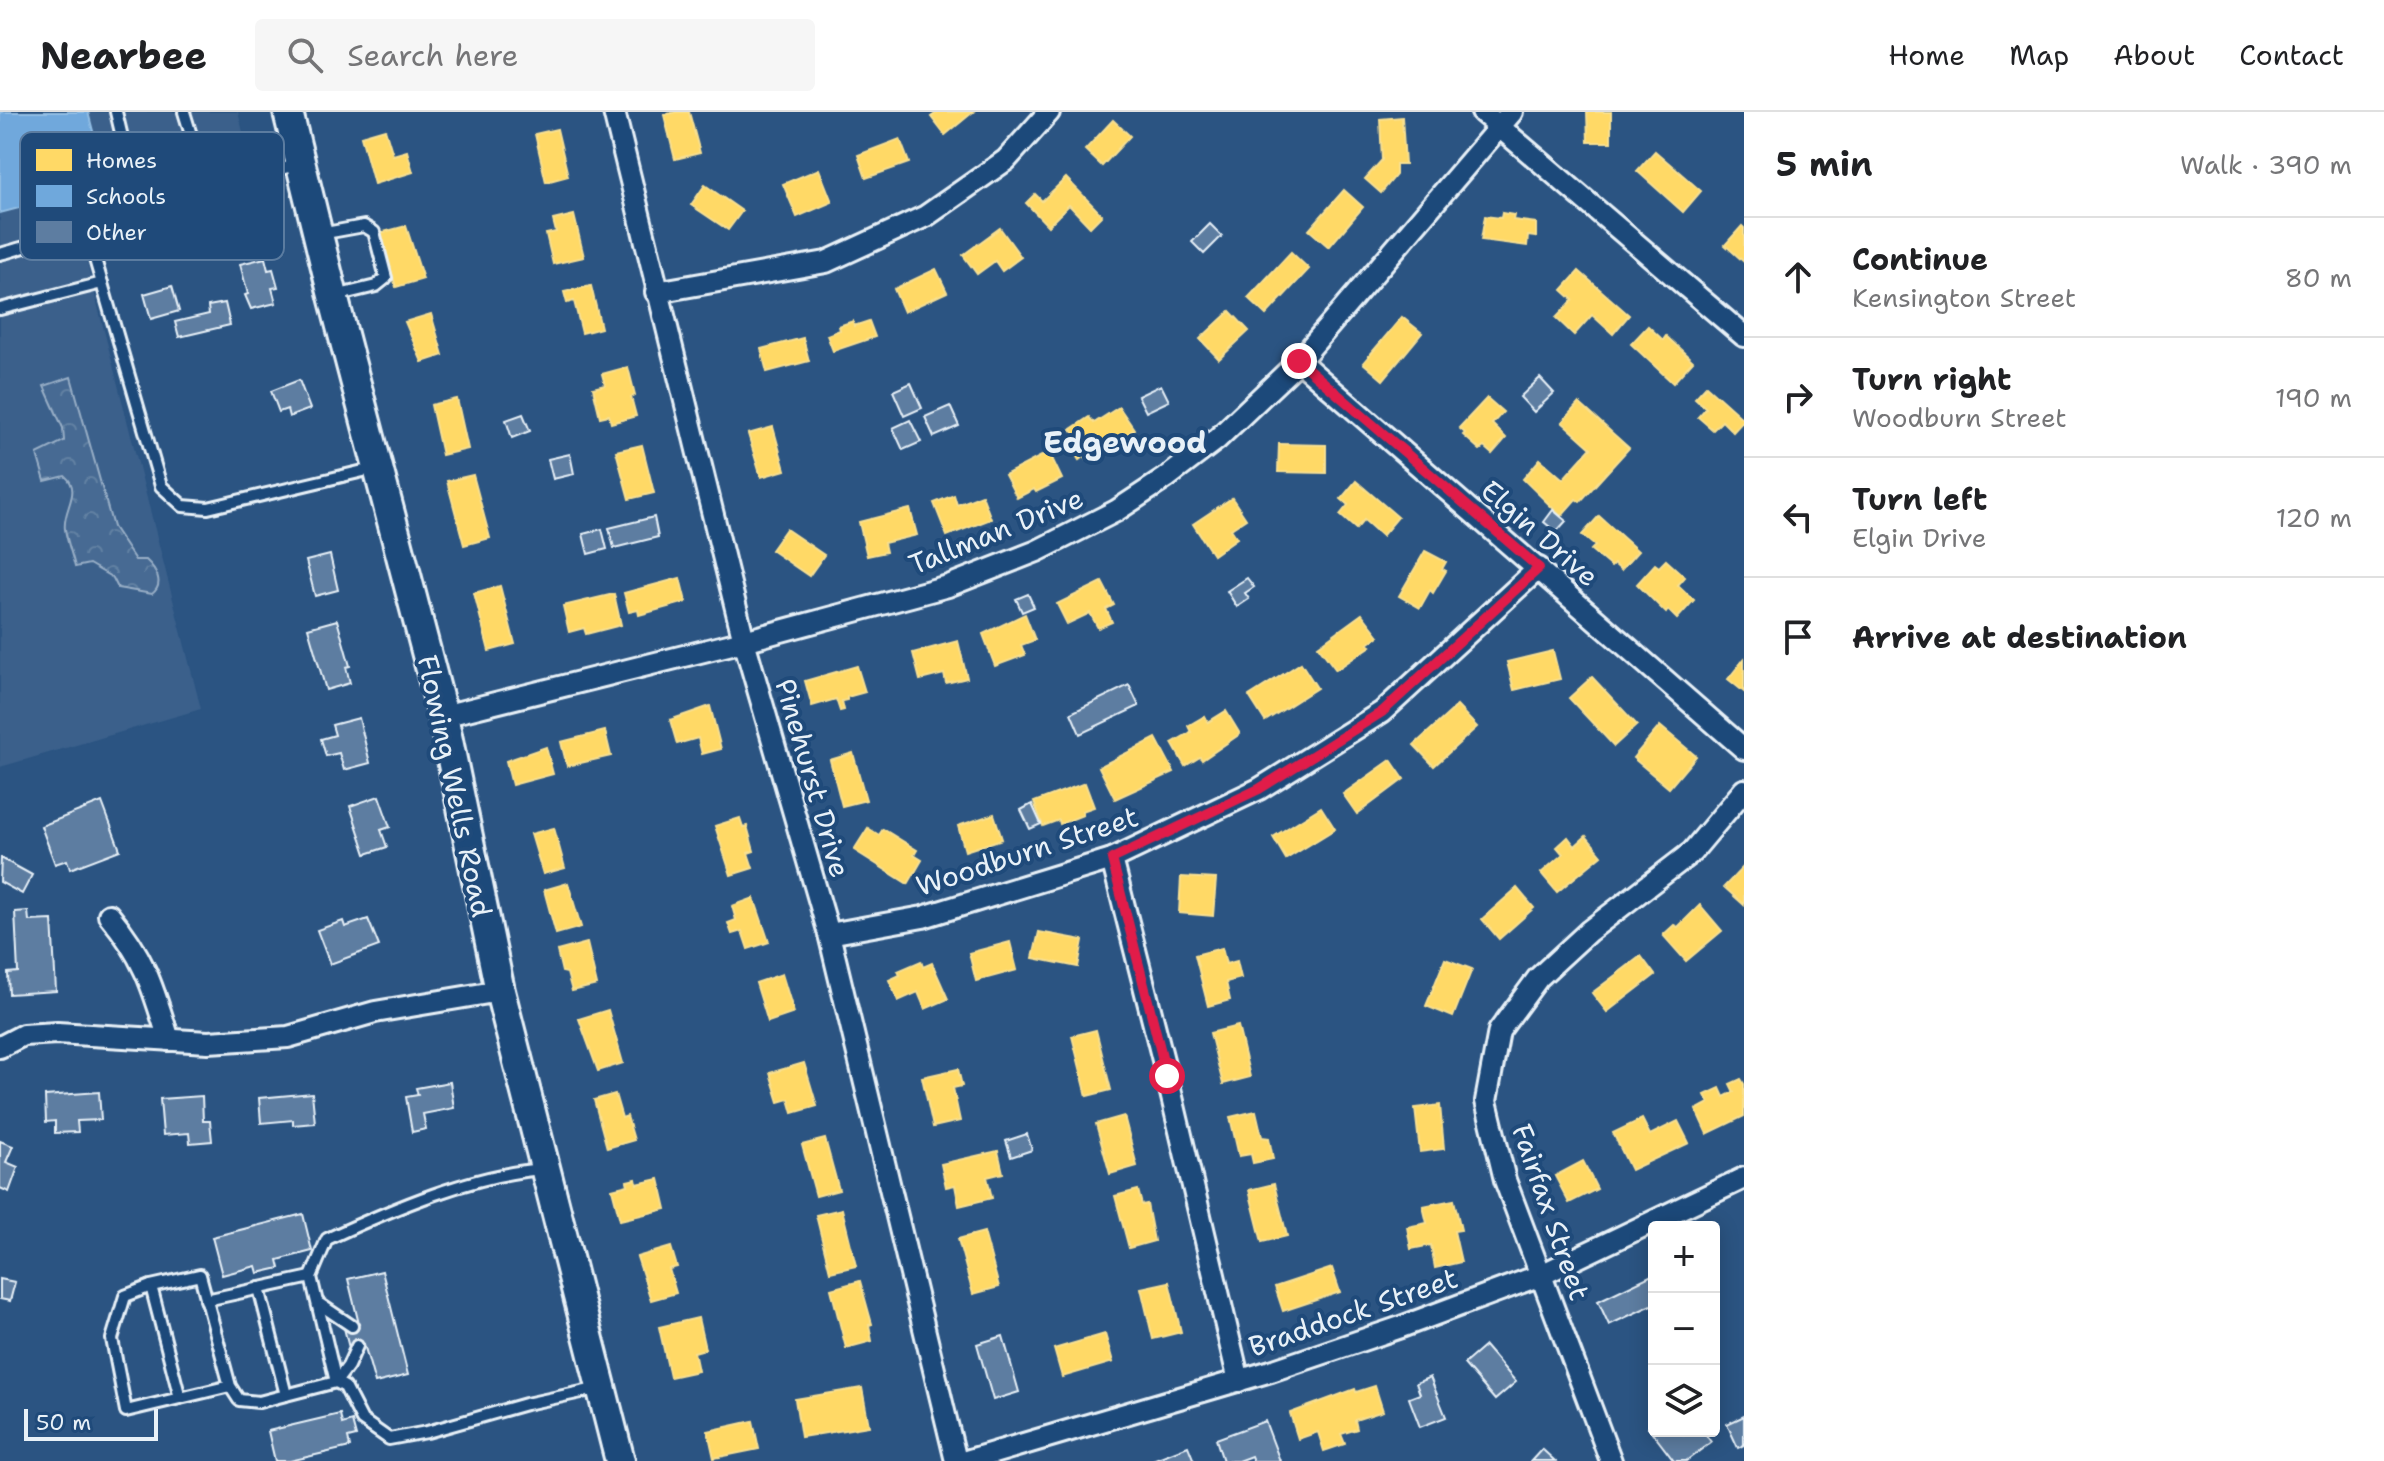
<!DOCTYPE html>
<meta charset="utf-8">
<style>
:root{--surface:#fff;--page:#f6f6f6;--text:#202124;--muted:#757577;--line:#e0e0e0}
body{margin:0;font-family:"Shantell Sans",sans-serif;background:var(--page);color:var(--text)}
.controls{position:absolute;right:24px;bottom:24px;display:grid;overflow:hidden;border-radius:8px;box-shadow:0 4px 20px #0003}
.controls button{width:72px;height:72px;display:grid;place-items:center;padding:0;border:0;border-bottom:2px solid var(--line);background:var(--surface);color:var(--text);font:40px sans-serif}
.scale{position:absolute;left:24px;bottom:20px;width:134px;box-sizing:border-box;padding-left:8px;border:4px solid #e8f1f8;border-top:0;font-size:22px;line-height:28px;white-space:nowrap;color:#e8f1f8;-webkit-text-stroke:6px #1f4a7a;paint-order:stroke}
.stop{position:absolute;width:24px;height:24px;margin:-18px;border:6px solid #e11d48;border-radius:50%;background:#fff}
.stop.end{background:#e11d48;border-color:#fff;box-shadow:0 2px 8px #0008}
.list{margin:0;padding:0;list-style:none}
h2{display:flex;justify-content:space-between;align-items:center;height:104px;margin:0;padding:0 32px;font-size:34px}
h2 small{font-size:26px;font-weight:400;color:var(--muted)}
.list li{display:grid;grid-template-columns:52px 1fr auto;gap:24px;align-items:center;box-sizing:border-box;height:120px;padding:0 32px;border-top:2px solid var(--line)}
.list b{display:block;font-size:30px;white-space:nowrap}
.list p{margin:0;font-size:26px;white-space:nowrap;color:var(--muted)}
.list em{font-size:26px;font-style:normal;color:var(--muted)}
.icon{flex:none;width:44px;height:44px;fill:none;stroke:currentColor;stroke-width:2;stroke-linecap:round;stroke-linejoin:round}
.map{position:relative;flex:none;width:1744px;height:1349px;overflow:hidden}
header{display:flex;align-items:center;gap:48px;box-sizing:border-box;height:112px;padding:0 40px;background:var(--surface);border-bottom:2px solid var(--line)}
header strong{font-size:38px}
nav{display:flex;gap:44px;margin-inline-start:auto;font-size:28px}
.search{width:560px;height:72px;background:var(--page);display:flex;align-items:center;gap:20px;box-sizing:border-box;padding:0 28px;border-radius:8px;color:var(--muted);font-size:30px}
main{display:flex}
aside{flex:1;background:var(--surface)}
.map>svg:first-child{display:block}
</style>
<header>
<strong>Nearbee</strong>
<div class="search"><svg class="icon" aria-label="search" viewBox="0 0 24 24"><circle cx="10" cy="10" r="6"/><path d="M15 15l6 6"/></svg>Search here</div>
<nav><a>Home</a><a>Map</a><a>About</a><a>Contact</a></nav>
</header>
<main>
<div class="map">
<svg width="1744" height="1349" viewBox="0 0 1744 1349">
<defs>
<pattern id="park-crowns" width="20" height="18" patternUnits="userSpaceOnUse" patternTransform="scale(2)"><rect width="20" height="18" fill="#476b93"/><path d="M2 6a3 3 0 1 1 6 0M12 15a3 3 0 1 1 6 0" fill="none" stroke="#6281a3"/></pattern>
</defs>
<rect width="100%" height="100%" fill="#2b5482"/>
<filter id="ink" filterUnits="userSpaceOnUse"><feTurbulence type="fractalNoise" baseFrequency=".0125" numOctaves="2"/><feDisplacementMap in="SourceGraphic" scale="16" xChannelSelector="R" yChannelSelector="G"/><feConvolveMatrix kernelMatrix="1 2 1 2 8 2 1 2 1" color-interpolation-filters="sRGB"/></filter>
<g filter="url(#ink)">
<polygon fill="#3a608b" points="0,0 238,0 262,96 86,148 201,597 0,655"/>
<path fill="url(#park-crowns)" stroke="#98aec6" stroke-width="2" d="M71,265l42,150 22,33h11c10,9 19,24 6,34l-34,-6 -5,-10 -24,-14 -14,3c-3,-13 -8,-25 -10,-38 -3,-19 18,-38 0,-53l-20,5 -8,-27 27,-13 -1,-13 -19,-42z"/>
<g fill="#ffd966" stroke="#f8e092" stroke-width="2">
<polygon points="675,0 689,0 700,41 675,47 664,3"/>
<polygon points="938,0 973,0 945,23 931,5"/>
<polygon points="1587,0 1611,0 1611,30 1588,30"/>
<polygon points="1402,5 1405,52 1396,52 1396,63 1381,81 1365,67 1382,48 1380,7"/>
<polygon points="1113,8 1130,24 1102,54 1085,38"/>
<polygon points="385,17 393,43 407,39 413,60 374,72 361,24"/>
<polygon points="557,17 568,64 546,70 535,22"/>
<polygon points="900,27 909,51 866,66 858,43"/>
<polygon points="1655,39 1701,79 1683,100 1637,59"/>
<polygon points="819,57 832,90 797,105 783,72"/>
<polygon points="1066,66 1102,103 1090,115 1069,93 1048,114 1026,91 1035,82 1042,89"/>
<polygon points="705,73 742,99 728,118 691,93"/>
<polygon points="1344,78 1363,95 1329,135 1309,118"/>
<polygon points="1502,101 1514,103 1513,108 1536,111 1536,125 1528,124 1527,134 1481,128 1485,104 1501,106"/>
<polygon points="574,103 584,145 553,152 546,122 556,120 553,108"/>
<polygon points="406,114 423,167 396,175 380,121"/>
<polygon points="1742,114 1744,116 1744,150 1725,133"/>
<polygon points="1000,116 1021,145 1002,159 995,149 977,162 963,143"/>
<polygon points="1291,140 1309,157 1266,203 1248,186"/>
<polygon points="936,157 947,180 904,200 894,177"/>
<polygon points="1579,159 1629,203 1613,222 1592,203 1574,223 1556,206 1573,188 1562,178"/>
<polygon points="591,174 601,216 582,221 574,189 567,191 564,180"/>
<polygon points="1230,199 1249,219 1219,247 1200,227"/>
<polygon points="431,202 443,243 422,250 405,210"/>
<polygon points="1402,205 1422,221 1383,268 1363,251"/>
<polygon points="853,209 854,214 869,209 875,225 833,239 827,223 840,218 839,214"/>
<polygon points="1648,214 1663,228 1666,224 1693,249 1673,271 1631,232"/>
<polygon points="803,226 809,249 767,260 761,237"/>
<polygon points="628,255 635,283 631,285 636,304 611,311 609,303 600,305 593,276 605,273 602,262"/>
<polygon points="1706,274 1744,308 1733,320 1722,309 1713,318 1698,305 1706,296 1695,286"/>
<polygon points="1487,286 1503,300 1492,312 1506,326 1492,342 1484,335 1480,338 1463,323 1465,321 1459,316"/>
<polygon points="457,287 468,337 442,343 431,293"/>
<polygon points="1579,291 1629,336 1580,390 1576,387 1561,404 1523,367 1540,347 1563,367 1591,336 1562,310"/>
<polygon points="1119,295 1134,317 1092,348 1087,348 1085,344 1079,348 1066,328 1075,322 1071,317 1089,305 1094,311"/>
<polygon points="773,315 785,358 761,365 748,322"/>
<polygon points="1279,332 1326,333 1326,361 1278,360"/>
<polygon points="642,333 654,381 629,387 616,339"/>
<polygon points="1049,340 1062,367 1036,380 1034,377 1017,386 1005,363"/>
<polygon points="473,363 490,426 464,433 447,369"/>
<polygon points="1356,369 1398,405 1382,424 1364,408 1356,417 1340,403 1348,393 1341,387"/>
<polygon points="954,383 957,393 982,383 991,407 947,424 934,391"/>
<polygon points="1232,386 1246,407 1231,417 1237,426 1213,443 1193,412"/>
<polygon points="910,397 917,423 884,431 886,440 867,444 859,410"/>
<polygon points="1599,404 1638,439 1621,458 1614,452 1611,455 1591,438 1595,434 1582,423"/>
<polygon points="786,417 824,443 809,464 771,438"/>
<polygon points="1425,439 1446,450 1442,457 1446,459 1433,481 1430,478 1420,496 1399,484"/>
<polygon points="1666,448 1685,465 1678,473 1694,488 1677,507 1668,498 1666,501 1637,472 1655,452 1659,455"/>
<polygon points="680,466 686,490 639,503 638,498 629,500 624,481"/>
<polygon points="1102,470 1114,493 1106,497 1112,510 1098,516 1090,501 1067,512 1057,492"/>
<polygon points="500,474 515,532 489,539 474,481"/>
<polygon points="614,482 621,513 586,522 584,516 569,520 563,494"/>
<polygon points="1025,502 1035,528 1021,533 1025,543 995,554 983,522"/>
<polygon points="1362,502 1379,524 1368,532 1371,534 1336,558 1318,534"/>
<polygon points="958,529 967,566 946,571 944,562 920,568 913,541"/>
<polygon points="1553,539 1560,567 1514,578 1507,550"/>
<polygon points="1744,547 1744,580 1728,567"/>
<polygon points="1301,551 1317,576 1265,609 1249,584"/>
<polygon points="857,554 865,580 847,585 847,588 842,589 844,598 840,599 836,587 812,594 805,569"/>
<polygon points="1592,565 1637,613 1614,634 1569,586"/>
<polygon points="710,594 721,637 702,642 698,626 677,632 670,608"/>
<polygon points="1457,594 1477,615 1434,654 1414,633"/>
<polygon points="1226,599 1240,622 1202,648 1200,645 1185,654 1172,631 1191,620 1188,614 1205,604 1208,610"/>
<polygon points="1660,614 1696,644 1669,676 1633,646"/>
<polygon points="605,619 611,644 567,654 561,630"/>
<polygon points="1156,626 1174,660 1115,687 1099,655"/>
<polygon points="546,635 553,662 512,673 506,649"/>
<polygon points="853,641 866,688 842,694 830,648"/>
<polygon points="1391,648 1404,667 1357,702 1343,682"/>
<polygon points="1085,671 1094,695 1082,699 1083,703 1060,712 1059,708 1043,714 1034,690"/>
<polygon points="1321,695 1335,717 1286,747 1273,725"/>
<polygon points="994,702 1002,727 965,739 958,714"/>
<polygon points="740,706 743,715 747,714 754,739 748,741 753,756 731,763 715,714"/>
<polygon points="554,716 565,756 543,762 531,722"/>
<polygon points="868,716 879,723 883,717 917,738 914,743 922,748 908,772 854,738"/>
<polygon points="1586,724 1602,743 1557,780 1541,761 1563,742 1557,735 1568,725 1575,734"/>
<polygon points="1744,754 1744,793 1724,775"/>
<polygon points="1181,765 1216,767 1213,804 1179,801"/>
<polygon points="568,771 581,815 556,822 544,778"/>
<polygon points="1517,776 1534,796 1499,827 1482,807"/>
<polygon points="754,786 769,830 748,837 742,819 732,822 728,811 736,808 732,794"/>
<polygon points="1700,793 1722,819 1686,849 1663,823 1674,813 1678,815"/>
<polygon points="1039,820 1083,828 1078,855 1033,846"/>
<polygon points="1010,830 1017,858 976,869 969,841"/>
<polygon points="587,831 597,873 572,879 567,861 562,860 557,839"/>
<polygon points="1222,836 1226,852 1237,849 1241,866 1226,870 1230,888 1208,894 1195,843"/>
<polygon points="1641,844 1655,863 1607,900 1592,881"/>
<polygon points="1445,847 1472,857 1453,905 1426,894"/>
<polygon points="921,849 923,855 932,851 948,887 925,897 918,880 898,889 889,868 900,863 898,859"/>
<polygon points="782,862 794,901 768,910 756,871"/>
<polygon points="608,898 623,951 598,959 579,907"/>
<polygon points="1238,914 1250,965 1223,972 1210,921"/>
<polygon points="1096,918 1111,978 1087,984 1072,924"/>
<polygon points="804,951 817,994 793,1001 789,987 779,990 770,961"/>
<polygon points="958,957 962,974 953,976 960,1009 933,1015 922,965"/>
<polygon points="1741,967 1744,972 1744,1004 1707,1022 1696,998 1709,991 1705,983 1720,976 1724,985 1734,980 1730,972"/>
<polygon points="615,982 622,1006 627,1004 634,1028 607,1036 594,988"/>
<polygon points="1440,993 1444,1037 1420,1040 1415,996"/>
<polygon points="1256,999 1262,1025 1269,1026 1273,1047 1253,1051 1251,1042 1239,1044 1230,1005"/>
<polygon points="1124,1004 1137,1054 1110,1062 1096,1012"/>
<polygon points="1642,1007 1650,1023 1678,1009 1689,1031 1631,1058 1613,1021"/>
<polygon points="825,1027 839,1078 816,1084 802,1033"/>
<polygon points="998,1039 1003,1061 987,1065 992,1086 959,1094 955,1073 946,1075 941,1052"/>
<polygon points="1583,1049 1597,1077 1569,1091 1555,1064"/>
<polygon points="636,1067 637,1072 659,1067 666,1097 620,1108 612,1077 628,1073 627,1069"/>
<polygon points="1274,1072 1287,1124 1262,1130 1249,1078"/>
<polygon points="1138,1078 1142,1093 1147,1092 1154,1129 1129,1136 1115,1084"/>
<polygon points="1454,1088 1461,1118 1454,1119 1461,1150 1435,1156 1431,1133 1411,1137 1407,1115 1427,1111 1423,1094"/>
<polygon points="842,1097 856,1154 830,1160 816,1103"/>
<polygon points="984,1120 999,1175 973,1182 958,1127"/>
<polygon points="671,1135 677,1155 669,1157 676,1181 651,1188 637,1145"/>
<polygon points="1332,1156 1340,1180 1283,1199 1275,1175"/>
<polygon points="860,1169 872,1212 869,1213 872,1229 846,1236 831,1177"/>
<polygon points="1169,1170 1181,1220 1153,1227 1141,1176"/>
<polygon points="698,1206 705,1237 694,1240 698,1259 670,1265 659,1215"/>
<polygon points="1105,1222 1113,1250 1062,1265 1054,1237"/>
<polygon points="1375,1274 1383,1299 1355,1308 1357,1317 1341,1322 1345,1332 1324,1339 1318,1320 1298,1327 1290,1301 1355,1277 1356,1280"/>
<polygon points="862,1276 869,1314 801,1325 795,1287"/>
<polygon points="753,1309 759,1337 714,1346 708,1319"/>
</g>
<polygon fill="#6fa8dc" stroke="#93bee4" stroke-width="2" points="0,0 88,0 94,23 58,32 55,18 22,26 38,91 0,101"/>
<g fill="#5d7da1" stroke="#e8f1f8" stroke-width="2">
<polygon points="1210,112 1222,124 1204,142 1192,130"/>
<polygon points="265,146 268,158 273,157 278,175 272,176 276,191 251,197 245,183 248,182 240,152"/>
<polygon points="172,174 179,199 151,207 144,182"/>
<polygon points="225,191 230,213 179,225 175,210 209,202 208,194"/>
<polygon points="1540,266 1554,281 1534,300 1520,285"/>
<polygon points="299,268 310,297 289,305 287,297 279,300 271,279"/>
<polygon points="911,271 922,296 904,304 893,279"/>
<polygon points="1161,273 1169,289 1146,300 1138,284"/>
<polygon points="950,294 959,314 934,325 925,305"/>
<polygon points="523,302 530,319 512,326 506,308"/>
<polygon points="910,308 921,330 903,338 893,316"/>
<polygon points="570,342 574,362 553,367 548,347"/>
<polygon points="1553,398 1566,409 1556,420 1544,410"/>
<polygon points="654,405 658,425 614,436 609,416"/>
<polygon points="602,417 607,437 588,442 583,422"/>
<polygon points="330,443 338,478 315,484 306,449"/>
<polygon points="1247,466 1254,475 1245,481 1249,487 1237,495 1227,479"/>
<polygon points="1028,482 1034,495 1022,500 1016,487"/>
<polygon points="337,508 350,554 346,555 350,571 326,578 308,516"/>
<polygon points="1129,573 1139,594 1080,622 1071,601"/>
<polygon points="359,606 370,651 344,658 339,641 326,644 321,627 335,623 332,613"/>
<polygon points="379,684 390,715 381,718 387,735 366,742 350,694"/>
<polygon points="102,690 120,738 70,757 67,748 55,752 41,714"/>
<polygon points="1032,692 1041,712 1030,717 1021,698"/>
<polygon points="1,746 32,763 22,782 0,770"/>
<polygon points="28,799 29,809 52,808 56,879 9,882 8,861 18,860 15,800"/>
<polygon points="368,807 379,834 330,852 317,818 343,809 345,815"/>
<polygon points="450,970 454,996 423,1002 426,1017 412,1020 406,985 418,983 416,976"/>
<polygon points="99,980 101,1008 77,1009 78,1020 55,1021 55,1009 46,1010 45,984"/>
<polygon points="312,981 315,1011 293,1013 293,1008 261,1011 259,986"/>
<polygon points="202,984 203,1009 210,1009 212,1029 190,1031 189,1021 163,1023 160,987"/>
<polygon points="1027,1022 1032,1038 1011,1045 1006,1029"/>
<polygon points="0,1029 13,1034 6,1050 18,1055 9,1080 0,1076"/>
<polygon points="303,1102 312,1139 278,1148 280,1156 258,1161 256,1154 222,1163 212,1125"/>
<polygon points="382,1159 408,1263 375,1271 364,1232 349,1236 344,1216 359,1212 348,1167"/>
<polygon points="1654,1162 1654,1192 1609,1213 1598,1189"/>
<polygon points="0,1167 15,1170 10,1189 0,1187"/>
<polygon points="1003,1224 1019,1280 993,1288 977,1232"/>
<polygon points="1485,1234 1516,1270 1495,1288 1464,1252"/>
<polygon points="1430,1265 1446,1305 1420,1315 1409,1286 1420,1282 1416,1271"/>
<polygon points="340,1302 342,1312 352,1309 356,1324 348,1326 350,1335 290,1349 275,1349 268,1319"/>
<polygon points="1744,1304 1744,1333 1738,1336 1727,1312"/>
<polygon points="1265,1309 1280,1349 1253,1349 1251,1344 1238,1349 1223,1349 1216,1327"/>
<polygon points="1654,1310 1654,1319 1681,1319 1684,1323 1689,1319 1703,1319 1711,1330 1686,1349 1674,1349 1648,1315"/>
<polygon points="1188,1334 1194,1349 1150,1349"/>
<polygon points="1542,1337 1555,1349 1531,1349"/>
</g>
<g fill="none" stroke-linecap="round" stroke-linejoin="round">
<defs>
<g id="lane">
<path d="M116,0l18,75 9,15c43,12 68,-8 106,-24 15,-7 33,-9 49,-13"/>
<polyline points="184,0 199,49 220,61 249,64"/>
<polyline points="320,122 364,114 374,120 386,166 376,174 335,184"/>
<path d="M0,142c29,-7 66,-25 92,-5l69,237 22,20 25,2 168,-40"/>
<polyline points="0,197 102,171"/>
<path d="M545,1057c-70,4 -155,41 -218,70l-16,38 25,105 9,5 17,33 27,19 38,-7 99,-28 74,-16"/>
<polyline points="151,1174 180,1286"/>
<polyline points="259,1176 286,1283"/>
<polyline points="206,1188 311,1165"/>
<polyline points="318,1191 352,1214"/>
<polyline points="230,1274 126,1299 112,1227 125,1184 151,1174 200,1163 230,1274 239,1288 259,1290 336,1270 348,1254 357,1234"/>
</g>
<g id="street">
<polyline points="614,0 744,529 829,822 956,1349"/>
<polyline points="1482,0 1744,224"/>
<polyline points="656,180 826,150 926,104 1006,48 1049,0"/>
<polyline points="1299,249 1744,637"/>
<polyline points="443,604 744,529 948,474 1037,439 1116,399 1166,366 1216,328 1299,249 1512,0"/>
<polyline points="1112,747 1167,964 1239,1269"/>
<path d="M109,803c36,43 44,73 60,125"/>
<polyline points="829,822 923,805 1112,747 1259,677 1382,600 1539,456"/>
<polyline points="0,935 23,923 57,921 208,930 288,925 375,900 500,879"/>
<polyline points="966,1349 1271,1259 1401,1215 1541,1163 1744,1066"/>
<polyline points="1611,1349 1505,1068 1486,989 1499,919 1538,866 1589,819 1692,740 1744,678"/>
</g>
<polyline id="secondary" points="288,0 333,184 443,604 500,879 620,1349"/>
</defs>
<use href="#lane" stroke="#e8f1f8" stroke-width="16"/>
<use href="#street" stroke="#e8f1f8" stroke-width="26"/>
<use href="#secondary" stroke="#e8f1f8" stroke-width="34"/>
<use href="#lane" stroke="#1f4a7a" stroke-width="10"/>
<use href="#street" stroke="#1f4a7a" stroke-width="20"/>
<use href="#secondary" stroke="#1f4a7a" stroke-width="28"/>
</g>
</g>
<g fill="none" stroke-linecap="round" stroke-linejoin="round" filter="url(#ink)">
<polyline stroke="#e11d48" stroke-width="10" points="1167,964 1112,747 1259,677 1382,600 1539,456 1299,249"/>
</g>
<g text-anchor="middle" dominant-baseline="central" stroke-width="8" stroke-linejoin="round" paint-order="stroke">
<g font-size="28" fill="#e8f1f8" stroke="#1f4a7a">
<text transform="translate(996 419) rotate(-22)">Tallman Drive</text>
<text transform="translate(1540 421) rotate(41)">Elgin Drive</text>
<text transform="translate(813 666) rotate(74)">Pinehurst Drive</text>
<text transform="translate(455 674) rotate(78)">Flowing Wells Road</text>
<text transform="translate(1027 739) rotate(-18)">Woodburn Street</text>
<text transform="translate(1551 1100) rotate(71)">Fairfax Street</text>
<text transform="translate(1353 1200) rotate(-19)">Braddock Street</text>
</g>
<g font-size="30" font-weight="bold" fill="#e8f1f8" stroke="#1f4a7a">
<text x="1125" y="330">Edgewood</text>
</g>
</g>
<rect x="20" y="20" width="264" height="128" rx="12" fill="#1f4a7a" stroke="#5b7ca0" stroke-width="2"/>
<rect x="36" y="37" width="36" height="22" fill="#ffd966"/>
<rect x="36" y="73" width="36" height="22" fill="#6fa8dc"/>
<rect x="36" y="109" width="36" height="22" fill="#5d7da1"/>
<g font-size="22" fill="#e8f1f8">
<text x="86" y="56">Homes</text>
<text x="86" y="92">Schools</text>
<text x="86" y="128">Other</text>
</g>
</svg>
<div class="controls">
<button>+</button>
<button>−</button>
<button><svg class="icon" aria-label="layers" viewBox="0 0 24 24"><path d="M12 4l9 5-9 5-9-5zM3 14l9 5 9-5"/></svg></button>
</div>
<div class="scale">50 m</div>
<div class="stop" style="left:1167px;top:964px"></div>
<div class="stop end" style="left:1299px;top:249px"></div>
</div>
<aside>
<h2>5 min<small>Walk · 390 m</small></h2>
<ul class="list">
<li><svg class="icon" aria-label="ahead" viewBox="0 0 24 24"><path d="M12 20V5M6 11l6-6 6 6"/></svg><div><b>Continue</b><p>Kensington Street</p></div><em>80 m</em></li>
<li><svg class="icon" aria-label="right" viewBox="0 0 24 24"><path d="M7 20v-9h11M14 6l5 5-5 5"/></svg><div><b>Turn right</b><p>Woodburn Street</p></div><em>190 m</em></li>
<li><svg class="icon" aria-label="left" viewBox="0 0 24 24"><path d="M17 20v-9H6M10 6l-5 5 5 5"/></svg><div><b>Turn left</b><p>Elgin Drive</p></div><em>120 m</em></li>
<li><svg class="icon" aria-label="arrive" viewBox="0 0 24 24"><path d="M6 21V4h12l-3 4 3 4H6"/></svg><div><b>Arrive at destination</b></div></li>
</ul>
</aside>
</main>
